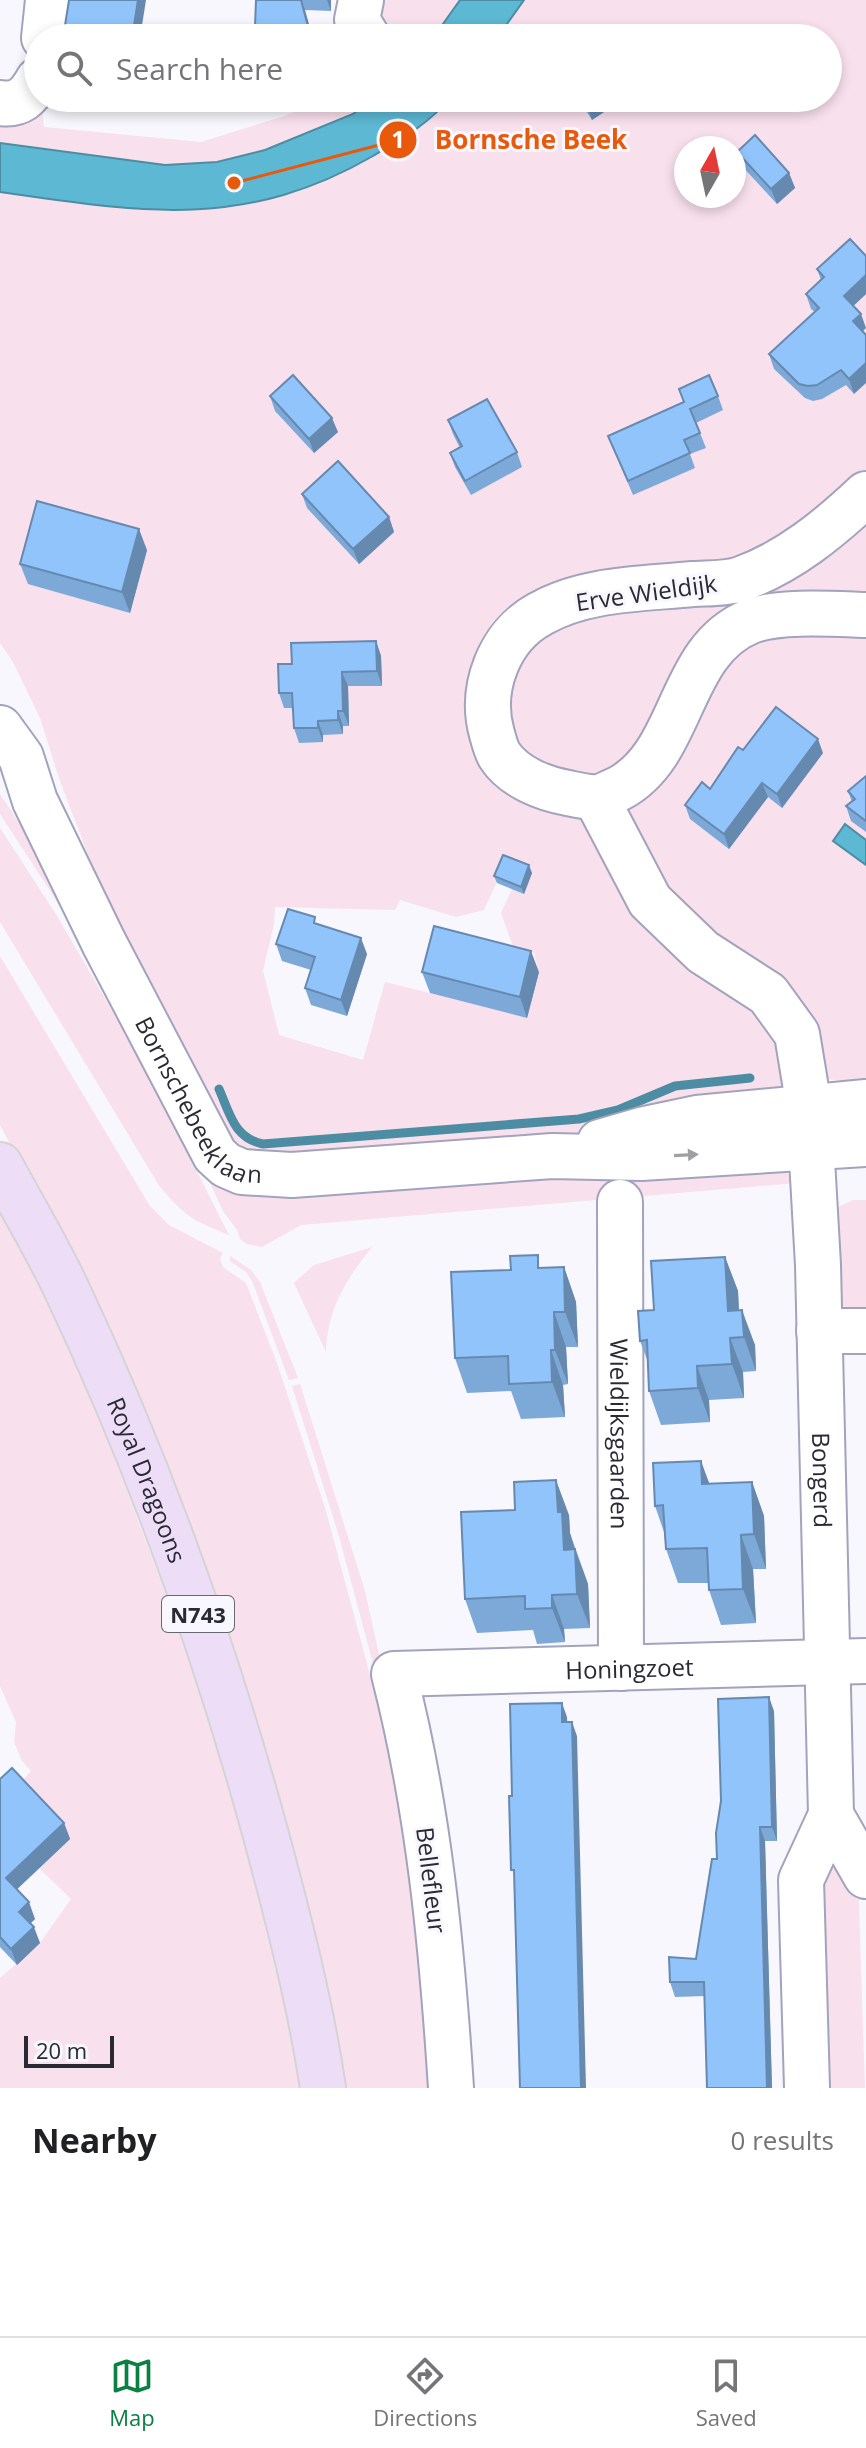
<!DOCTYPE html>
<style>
:root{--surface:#fff;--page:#f2f2f2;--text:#202124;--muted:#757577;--line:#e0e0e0;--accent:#0b8043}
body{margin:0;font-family:"Open Sans",sans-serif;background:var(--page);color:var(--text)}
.compass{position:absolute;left:674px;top:136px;width:72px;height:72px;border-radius:50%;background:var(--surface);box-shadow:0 4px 12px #0003;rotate:9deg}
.scale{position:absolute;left:24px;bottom:20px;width:90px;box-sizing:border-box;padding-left:8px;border:4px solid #292a34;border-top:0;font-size:22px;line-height:28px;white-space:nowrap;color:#292a34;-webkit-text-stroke:6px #f7f7fd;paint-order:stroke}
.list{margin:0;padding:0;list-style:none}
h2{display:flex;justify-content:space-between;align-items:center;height:104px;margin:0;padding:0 32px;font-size:34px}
h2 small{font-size:26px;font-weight:400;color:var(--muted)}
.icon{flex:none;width:44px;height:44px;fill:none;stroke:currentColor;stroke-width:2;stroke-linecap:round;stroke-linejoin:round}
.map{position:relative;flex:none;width:866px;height:2088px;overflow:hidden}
.search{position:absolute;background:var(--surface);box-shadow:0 4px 12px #0003;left:24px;right:24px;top:24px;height:88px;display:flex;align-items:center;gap:20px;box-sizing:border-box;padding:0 28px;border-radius:44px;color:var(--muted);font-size:30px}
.sheet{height:248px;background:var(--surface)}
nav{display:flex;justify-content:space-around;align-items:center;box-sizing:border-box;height:112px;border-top:2px solid var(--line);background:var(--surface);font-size:22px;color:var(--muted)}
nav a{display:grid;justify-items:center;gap:4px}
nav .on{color:var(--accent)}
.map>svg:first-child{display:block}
</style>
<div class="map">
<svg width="866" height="2088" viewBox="0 0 866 2088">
<rect width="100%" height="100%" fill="#f7f7fd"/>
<g fill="#f9e0ed" fill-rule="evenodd">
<polygon points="371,0 460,0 433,38 383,38"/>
<path d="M524,0h342v1078l-22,3 -17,-2 -11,-15 -26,13 -15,18 -197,42 -292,31 -52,-20 -109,-196 -65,-171 -20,-63 -27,-56 -13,-19v-451c140,20 243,39 373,-36 27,-16 57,-33 77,-58h378v-60h-331zM686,148h48v48h-48zM506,862l6,27 -11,24 12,34 21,6 5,19 -12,45 -142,-35 -22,78 -84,-25 -16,-64 11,-47 1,-17 120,3 5,-10 56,17 28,-7z"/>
<polygon points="322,98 373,98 353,114 265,150 217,162 165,165 0,143 0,109 43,115 44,127 201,142 285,116"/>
<polygon points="0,794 73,906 64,912 0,814"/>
<path d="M0,828l57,88 80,137 92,182c-37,-15 -43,-18 -69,-48l-160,-265z"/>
<polygon points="0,956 150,1206 169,1225 223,1253 220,1259 223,1267 246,1283 277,1363 326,1511 380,1712 392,1714 443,2088 335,2088 320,2000 19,1161 0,1125"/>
<polygon points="196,1153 210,1165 518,1175 783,1169 797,1183 301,1225 262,1247 246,1244 240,1239 237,1230 223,1211"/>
<polygon points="0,1198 38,1272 93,1400 202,1691 267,1909 303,2088 0,2088 0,1978 40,1943 71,1899 39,1868 18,1785 31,1771 22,1761 14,1742 16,1722 0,1686"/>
<polygon points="853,1200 866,1200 866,1320 843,1314 833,1301 833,1216 840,1206"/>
<path d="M372,1247c-26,32 -45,63 -46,105l-32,-69 20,-18z"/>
<polygon points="230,1256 251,1270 260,1282 298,1378 289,1380 252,1281 246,1272 230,1261"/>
<polygon points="300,1384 365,1591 391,1709 384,1705 339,1536 292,1386"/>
<polygon points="826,1844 858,1876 865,2088 814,2088 807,1881"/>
</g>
<g fill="#5cb8d3" stroke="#4d8da3" stroke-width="2">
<polygon points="460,0 524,0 497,38 433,38"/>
<path d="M373,98h77c-20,25 -50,42 -77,58 -130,75 -233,56 -373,36v-49l165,22 52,-3 48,-12 88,-36z"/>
<polygon points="845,824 866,840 866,865 833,841"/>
</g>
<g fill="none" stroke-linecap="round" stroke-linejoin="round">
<path stroke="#4d8da3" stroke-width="9" d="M219,1089c11,25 15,49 44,55l316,-25 39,-9 57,-24 75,-8"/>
<defs>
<g id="minor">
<polyline points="361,0 357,20 368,38"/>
<polyline points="44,38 48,0"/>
<path d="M0,103c20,3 29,-7 38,-23"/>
<path d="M866,494c-36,34 -77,68 -125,85 -14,5 -33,4 -48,5 -50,5 -108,4 -153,30 -41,22 -61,75 -48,120 2,7 4,16 8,22 14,21 44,33 68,37 9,2 21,5 30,4 7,-1 15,-6 22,-9 66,-36 57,-138 131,-167 29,-11 84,-7 115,-6"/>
<path id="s1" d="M0,728l21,29 14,44 69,142 111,212 11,10 16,7 50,3 260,-19 89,2 225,-14"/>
<path id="s2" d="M596,798l54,103 53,51 65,42 29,40 12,73 9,158 13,550 -30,65 6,208"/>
<polyline points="600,1142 645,1129 697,1118 866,1102"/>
<path id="s3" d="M620,1202l1,466"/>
<polyline points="819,1331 866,1331"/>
<polyline points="831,1815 866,1876"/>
<path id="s4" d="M451,2088c-9,-140 -22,-278 -57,-414l472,-13"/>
</g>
<g id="major">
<path id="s5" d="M0,1165c22,41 46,81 66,123 82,173 147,355 198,540 23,85 46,173 59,260"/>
</g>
</defs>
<use href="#minor" stroke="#a2a3bc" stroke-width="48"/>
<use href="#major" stroke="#d4d4d6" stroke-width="48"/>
<use href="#minor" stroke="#fff" stroke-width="44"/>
<use href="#major" stroke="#eeddf7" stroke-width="44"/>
</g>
<g fill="#7da9d8">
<polygon points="256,0 331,0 331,11 305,10 255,26"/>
<polygon points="89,98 106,98 106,101"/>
<polygon points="578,98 610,98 613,106 592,120"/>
<polygon points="737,152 789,173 795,188 777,204 742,166"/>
<polygon points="866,256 866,294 853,306 863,332 854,394 846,385 822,399 813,401 805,398 774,369 769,354 815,312 811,309 806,294 821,280 817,269"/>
<polygon points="679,389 718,396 723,410 696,423 706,448 690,454 695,468 633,495 608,436 684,402"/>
<polygon points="270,396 338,432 314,453 275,411"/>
<polygon points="448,420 517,452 522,467 471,495 455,467 450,453 460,448 453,434"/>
<polygon points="302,494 389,517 394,532 359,564 307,508"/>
<polygon points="147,550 130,613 28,584 20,564"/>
<polygon points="376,641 381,656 382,686 348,686 349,726 343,726 343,734 323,735 323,742 299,743 294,728 293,708 284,708 279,693 292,664"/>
<polygon points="743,750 823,753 782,808 768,797 729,849 690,819 685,805 710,789"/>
<polygon points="866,776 866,832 851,821 846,806 852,802 848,791"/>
<polygon points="532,873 524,894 497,883 494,876"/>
<polygon points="318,924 367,954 347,1016 311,1005 305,988 311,970 282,961 276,944"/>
<polygon points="422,972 539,972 527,1018 430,993"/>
<polygon points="725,1257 738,1291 739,1310 755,1345 756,1371 743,1372 744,1398 709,1400 710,1422 661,1425 649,1391 648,1362 640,1341 654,1310"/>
<polygon points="564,1267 576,1302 578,1347 566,1347 568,1384 563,1385 565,1417 521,1419 511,1391 467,1393 455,1358 542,1268"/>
<polygon points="752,1482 764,1516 766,1569 753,1569 756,1623 721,1625 709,1590 708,1583 678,1583 666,1549 664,1532 655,1506 710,1484"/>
<polygon points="515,1510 569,1515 570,1533 588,1584 590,1628 564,1629 565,1642 537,1644 533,1630 477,1633 465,1599"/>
<polygon points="774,1711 777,1841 765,1841 772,2088 707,2088 705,1996 675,1997 670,1982 696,1959 717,1859"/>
<polygon points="0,1779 64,1823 70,1839 17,1889 35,1919 31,1923 40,1943 17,1965 0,1947"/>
</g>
<g fill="#6689b0">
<polygon points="138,0 146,0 140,38 132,38"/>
<polygon points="301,0 305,10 313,38 311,38"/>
<polygon points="327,0 331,0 331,11"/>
<polygon points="598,98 610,98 613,106 592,120 587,105"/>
<polygon points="789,173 795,188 777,204 771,189"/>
<polygon points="866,275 866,294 849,310 844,296"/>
<polygon points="861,314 866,328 858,336 853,321"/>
<polygon points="866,363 866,383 854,394 849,379"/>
<polygon points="332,418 338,432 314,453 309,439"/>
<polygon points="389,517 394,532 359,564 353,549"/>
<polygon points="139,529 147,550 130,613 122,592"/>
<polygon points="376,641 381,656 382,686 377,671"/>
<polygon points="342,672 348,686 349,726 343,711"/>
<polygon points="338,711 343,726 343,734 338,720"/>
<polygon points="318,721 323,735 323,742 318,728"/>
<polygon points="818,739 823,753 782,808 777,794"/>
<polygon points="762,783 768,797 729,849 724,834"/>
<polygon points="529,865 532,873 524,894 521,887"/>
<polygon points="361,938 367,954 347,1016 341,1000"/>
<polygon points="531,951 539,972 527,1018 520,997"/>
<polygon points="725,1257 738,1291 740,1337 728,1311"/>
<polygon points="564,1267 576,1302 578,1347 565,1312"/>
<polygon points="742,1310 755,1345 756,1371 744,1337"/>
<polygon points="554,1312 566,1347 568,1384 555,1350"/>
<polygon points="730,1338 743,1372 744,1398 732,1364"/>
<polygon points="551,1350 563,1385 565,1417 552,1382"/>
<polygon points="697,1366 709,1400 710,1422 698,1388"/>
<polygon points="701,1461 714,1496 702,1484"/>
<polygon points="556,1480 569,1515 570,1533 574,1547 576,1584 564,1550 558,1512"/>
<polygon points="752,1482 764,1516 766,1569 754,1534"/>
<polygon points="741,1535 753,1569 756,1623 743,1589"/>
<polygon points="575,1549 588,1584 590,1628 577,1594"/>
<polygon points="552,1595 564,1629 565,1642 552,1608"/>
<polygon points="769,1697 774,1711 777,1841 772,1827"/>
<polygon points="562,1703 567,1717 568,1737 562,1722"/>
<polygon points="572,1722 577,1736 586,2088 581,2088"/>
<polygon points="64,1823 70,1839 12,1894 6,1878"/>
<polygon points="760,1827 765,1841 772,2088 767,2088"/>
<polygon points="29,1902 35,1919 25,1928 19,1912"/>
<polygon points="34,1927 40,1943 17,1965 11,1949"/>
</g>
<g fill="#91c4fb" stroke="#6689b0" stroke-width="2">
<polygon points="69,0 138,0 132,38 63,38"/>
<polygon points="256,0 301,0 311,38 242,38 240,30 255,26"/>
<polygon points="582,98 598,98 587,105"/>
<polygon points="755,135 789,173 771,189 737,152"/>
<polygon points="850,239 866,256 866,275 844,296 861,314 853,321 866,335 866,363 849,379 841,370 817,385 808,386 799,384 769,354 819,308 806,294 824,277 817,269"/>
<polygon points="293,375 332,418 309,439 270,396"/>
<polygon points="709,375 718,396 690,409 700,433 684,440 690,453 628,481 608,436 684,402 679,389"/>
<polygon points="487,399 517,452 465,481 450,453 462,446 448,420"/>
<polygon points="338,461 389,517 353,549 302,494"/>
<polygon points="37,501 139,529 122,592 20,564"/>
<polygon points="376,641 377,671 342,672 343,711 338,711 338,720 318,721 318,728 294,728 292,693 279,693 278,664 292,664 291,643"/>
<polygon points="776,707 818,739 777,794 762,783 724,834 685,805 702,782 710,789 738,747 743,750"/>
<polygon points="866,776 866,821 846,806 855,799 848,791"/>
<polygon points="503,855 529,865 521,887 494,876"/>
<polygon points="288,909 315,917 314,923 361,938 341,1000 305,988 315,957 276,944"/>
<polygon points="434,926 531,951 520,997 422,972"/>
<polygon points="538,1255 538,1268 564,1267 565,1312 554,1312 555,1350 551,1350 552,1382 509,1384 508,1356 455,1358 451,1272 511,1270 510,1256"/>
<polygon points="725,1257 728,1311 742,1310 744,1337 730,1338 732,1364 697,1366 698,1388 649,1391 647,1340 640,1341 638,1311 654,1310 651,1261"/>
<polygon points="701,1461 702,1484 752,1482 754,1534 741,1535 743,1589 709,1590 707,1548 666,1549 663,1505 655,1506 653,1463"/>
<polygon points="556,1480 558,1512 562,1512 564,1550 575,1549 577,1594 552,1595 552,1608 525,1609 525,1596 465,1599 461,1512 515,1510 514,1482"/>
<polygon points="769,1697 772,1827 760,1827 767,2088 707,2088 704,1982 670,1982 669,1957 696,1959 712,1859 717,1859 716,1833 721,1801 718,1699"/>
<polygon points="562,1703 562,1722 572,1722 581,2088 520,2088 514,1870 511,1870 509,1796 512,1796 510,1704"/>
<polygon points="12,1768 64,1823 6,1878 29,1902 19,1912 34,1927 11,1949 0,1937 0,1779"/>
</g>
<defs><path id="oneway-solid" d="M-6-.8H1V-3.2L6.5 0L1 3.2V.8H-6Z" transform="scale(2)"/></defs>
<use fill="#9f9fa4" href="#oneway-solid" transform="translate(686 1155) rotate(-3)"/>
<g text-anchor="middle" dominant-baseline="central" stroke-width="6" stroke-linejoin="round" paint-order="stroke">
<rect fill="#f7f7fd" stroke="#676870" stroke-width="2" x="162" y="1596" width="72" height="36" rx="6"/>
<g font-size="22" font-weight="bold" fill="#292a34">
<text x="198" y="1614">N743</text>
</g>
<g font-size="24" fill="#292a34" stroke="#f7f7fd">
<text transform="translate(646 592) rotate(-8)">Erve Wieldijk</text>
<text stroke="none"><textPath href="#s1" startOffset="428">Bornschebeeklaan</textPath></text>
<text stroke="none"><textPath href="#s3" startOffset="232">Wieldijksgaarden</textPath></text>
<text stroke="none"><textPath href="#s5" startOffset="348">Royal Dragoons</textPath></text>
<text stroke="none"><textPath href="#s2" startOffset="764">Bongerd</textPath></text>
<text stroke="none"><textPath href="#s4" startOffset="654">Honingzoet</textPath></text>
<text transform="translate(432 1880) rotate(83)">Bellefleur</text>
</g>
</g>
<path fill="none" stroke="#e8590c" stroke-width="3" d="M234 183L398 140"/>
<g fill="#e8590c" stroke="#f7f7fd" stroke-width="3">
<circle cx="234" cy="183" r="8"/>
<circle cx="398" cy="140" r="20"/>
</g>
<g font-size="24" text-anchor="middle" font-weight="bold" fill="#fff">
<text x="398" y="148">1</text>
</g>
<g font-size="26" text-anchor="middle" font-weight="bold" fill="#e8590c" stroke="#f7f7fd" stroke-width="6" stroke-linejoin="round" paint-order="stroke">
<text x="531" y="149">Bornsche Beek</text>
</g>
</svg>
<svg class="compass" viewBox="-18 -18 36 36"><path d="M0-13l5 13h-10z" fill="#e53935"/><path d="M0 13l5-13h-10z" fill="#757577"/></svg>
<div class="scale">20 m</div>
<div class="search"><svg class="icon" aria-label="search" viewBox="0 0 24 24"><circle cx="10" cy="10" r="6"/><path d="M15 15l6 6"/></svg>Search here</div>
</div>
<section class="sheet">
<h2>Nearby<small>0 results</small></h2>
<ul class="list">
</ul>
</section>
<nav>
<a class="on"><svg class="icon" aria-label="map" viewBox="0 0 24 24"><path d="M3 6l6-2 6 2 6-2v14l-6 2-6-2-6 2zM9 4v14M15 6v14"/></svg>Map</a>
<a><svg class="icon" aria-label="directions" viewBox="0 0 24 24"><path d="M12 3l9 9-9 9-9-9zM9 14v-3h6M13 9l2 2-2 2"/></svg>Directions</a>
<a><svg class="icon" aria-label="saved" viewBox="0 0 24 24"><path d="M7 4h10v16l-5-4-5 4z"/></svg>Saved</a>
</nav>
